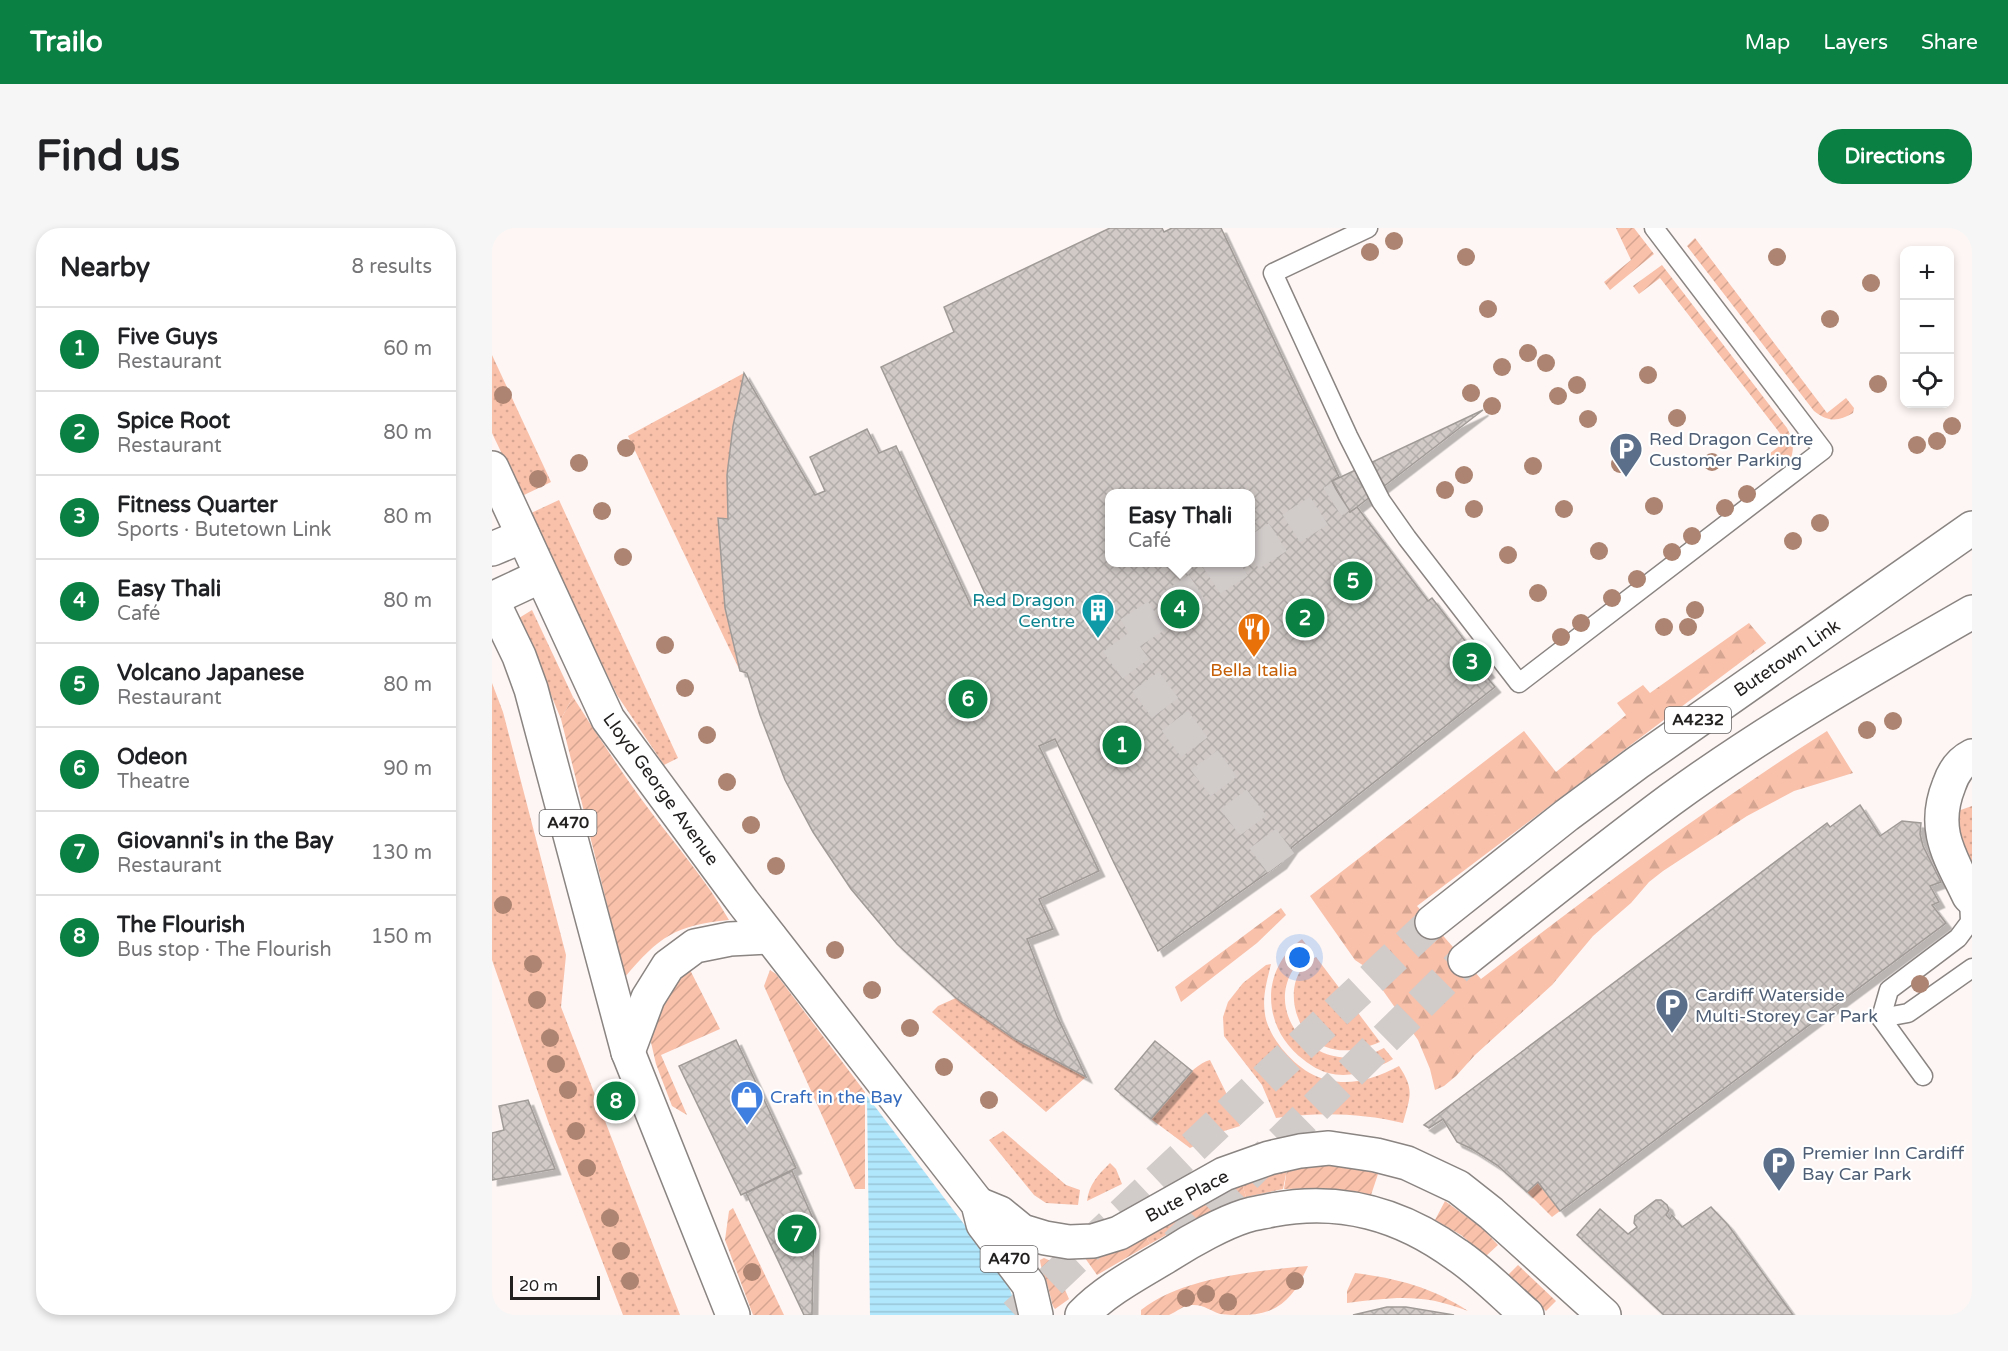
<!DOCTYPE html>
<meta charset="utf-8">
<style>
:root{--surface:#fff;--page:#f6f6f6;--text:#202124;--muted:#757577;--line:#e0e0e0;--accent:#0b8043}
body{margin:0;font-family:"Varela Round",sans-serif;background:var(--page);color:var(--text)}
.controls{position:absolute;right:18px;top:18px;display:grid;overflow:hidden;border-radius:12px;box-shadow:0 3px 9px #0003}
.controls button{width:54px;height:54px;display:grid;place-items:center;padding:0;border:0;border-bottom:2px solid var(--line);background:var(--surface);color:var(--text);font:30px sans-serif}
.scale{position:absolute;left:18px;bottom:15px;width:90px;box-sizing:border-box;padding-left:6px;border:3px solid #232020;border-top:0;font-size:16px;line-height:21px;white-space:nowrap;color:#232020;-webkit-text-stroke:4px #fff;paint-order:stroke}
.you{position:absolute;left:808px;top:730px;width:21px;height:21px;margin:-15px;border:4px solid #fff;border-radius:50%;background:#1a73e8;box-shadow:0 0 0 9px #1a73e833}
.badge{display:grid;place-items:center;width:39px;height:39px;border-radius:50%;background:var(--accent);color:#fff;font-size:20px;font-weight:700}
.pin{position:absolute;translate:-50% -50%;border:3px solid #fff;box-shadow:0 2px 6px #0006}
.popup{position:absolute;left:613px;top:261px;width:150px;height:78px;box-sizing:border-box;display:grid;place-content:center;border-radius:12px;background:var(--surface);filter:drop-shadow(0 2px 4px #0005);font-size:20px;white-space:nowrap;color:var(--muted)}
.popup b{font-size:22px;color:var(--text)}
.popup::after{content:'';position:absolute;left:50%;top:100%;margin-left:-12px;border:12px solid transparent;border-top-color:var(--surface)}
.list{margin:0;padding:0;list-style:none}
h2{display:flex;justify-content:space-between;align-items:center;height:78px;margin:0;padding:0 24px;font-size:26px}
h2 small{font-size:20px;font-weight:400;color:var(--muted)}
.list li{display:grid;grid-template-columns:39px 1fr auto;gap:18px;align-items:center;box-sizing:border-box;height:84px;padding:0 24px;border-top:2px solid var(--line)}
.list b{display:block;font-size:22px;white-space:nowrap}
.list p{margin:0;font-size:20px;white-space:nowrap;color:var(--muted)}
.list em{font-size:20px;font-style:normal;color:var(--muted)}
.icon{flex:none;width:33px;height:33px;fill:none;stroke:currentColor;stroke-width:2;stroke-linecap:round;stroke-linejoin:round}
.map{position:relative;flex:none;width:1480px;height:1087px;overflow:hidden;border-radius:24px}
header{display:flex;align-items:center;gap:36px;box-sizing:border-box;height:84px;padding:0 30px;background:var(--accent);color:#fff}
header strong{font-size:28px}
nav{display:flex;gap:33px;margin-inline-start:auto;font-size:21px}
.intro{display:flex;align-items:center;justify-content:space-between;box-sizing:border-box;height:144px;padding:0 36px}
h1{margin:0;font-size:42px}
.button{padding:15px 27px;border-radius:24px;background:var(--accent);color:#fff;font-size:21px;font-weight:700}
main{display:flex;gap:36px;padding:0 36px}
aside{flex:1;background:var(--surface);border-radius:24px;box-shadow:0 3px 9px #0003}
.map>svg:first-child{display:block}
</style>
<header>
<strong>Trailo</strong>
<nav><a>Map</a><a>Layers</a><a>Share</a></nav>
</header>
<div class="intro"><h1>Find us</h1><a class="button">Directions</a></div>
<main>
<aside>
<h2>Nearby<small>8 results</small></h2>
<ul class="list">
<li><span class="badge">1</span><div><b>Five Guys</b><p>Restaurant</p></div><em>60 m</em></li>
<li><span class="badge">2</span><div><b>Spice Root</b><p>Restaurant</p></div><em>80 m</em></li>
<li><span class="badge">3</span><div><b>Fitness Quarter</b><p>Sports · Butetown Link</p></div><em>80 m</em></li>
<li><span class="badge">4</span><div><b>Easy Thali</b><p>Café</p></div><em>80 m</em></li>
<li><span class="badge">5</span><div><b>Volcano Japanese</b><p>Restaurant</p></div><em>80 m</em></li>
<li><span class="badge">6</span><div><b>Odeon</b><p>Theatre</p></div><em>90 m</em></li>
<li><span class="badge">7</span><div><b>Giovanni's in the Bay</b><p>Restaurant</p></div><em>130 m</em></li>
<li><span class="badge">8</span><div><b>The Flourish</b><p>Bus stop · The Flourish</p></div><em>150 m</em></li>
</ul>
</aside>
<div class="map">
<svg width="1480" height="1087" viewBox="0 0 1480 1087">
<defs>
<pattern id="grass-dots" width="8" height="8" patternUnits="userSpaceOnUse" patternTransform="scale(1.5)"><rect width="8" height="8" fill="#f9c0aa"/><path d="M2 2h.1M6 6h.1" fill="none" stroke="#d5a592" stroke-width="1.8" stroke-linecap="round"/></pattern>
<pattern id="forest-firs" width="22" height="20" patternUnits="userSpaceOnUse" patternTransform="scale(1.5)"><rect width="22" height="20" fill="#f9c0aa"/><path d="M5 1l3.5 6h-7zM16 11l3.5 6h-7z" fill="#d5a592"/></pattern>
<pattern id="garden-furrows" width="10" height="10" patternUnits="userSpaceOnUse" patternTransform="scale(1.5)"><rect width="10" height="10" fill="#f9c0aa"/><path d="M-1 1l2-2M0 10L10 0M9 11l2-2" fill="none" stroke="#d5a592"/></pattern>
<pattern id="water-rules" width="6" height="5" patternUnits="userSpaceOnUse" patternTransform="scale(1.5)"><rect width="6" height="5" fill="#b1e7fc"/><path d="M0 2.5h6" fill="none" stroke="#98c6d8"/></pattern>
<pattern id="building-cross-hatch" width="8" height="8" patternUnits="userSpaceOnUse" patternTransform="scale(1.5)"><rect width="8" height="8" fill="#d1cac7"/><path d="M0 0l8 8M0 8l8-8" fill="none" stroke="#b3adab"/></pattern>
<filter id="shadow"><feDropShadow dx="5.5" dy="5.5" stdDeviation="0" flood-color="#0004"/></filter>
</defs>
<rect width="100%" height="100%" fill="#fdf6f4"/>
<g fill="url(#grass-dots)">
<polygon points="0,127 59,254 30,268 0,205"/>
<polygon points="252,145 241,198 235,247 236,291 226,290 233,380 248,443 136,208"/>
<polygon points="67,272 186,530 172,537 125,467 37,286"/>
<polygon points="40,382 81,469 69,491 27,390"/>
<polygon points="0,455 11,484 74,727 69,779 188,1087 131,1087 56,893 0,732"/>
<polygon points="1480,578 1480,644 1471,628 1463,584"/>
<path d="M810,711l9,12c-64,47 1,136 73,97l9,11c-19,11 -42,20 -65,14 -8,-2 -18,-8 -24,-13 -42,-31 -45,-90 -2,-121z"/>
<path d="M824,729l64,85c-17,7 -36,12 -54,5 -35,-12 -46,-73 -10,-90z"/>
<path d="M779,736c-4,17 -9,33 -6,50 1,12 11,28 19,37 33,39 73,38 115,15 16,24 11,31 4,57 -42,-10 -84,-11 -127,-5l-14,-33 -38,-49 -1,-19 5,-15 15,-19 23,-18z"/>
<polygon points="464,770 523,811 594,849 554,884 440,784 446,778"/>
<path d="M718,832l22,45 8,21 -16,5 -34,17 -39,-29c13,-16 39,-54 59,-59z"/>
<polygon points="511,903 574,957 588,962 586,977 554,975 542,967 497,912"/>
<path d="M618,935l6,6 6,15 -35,17c2,-17 11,-26 23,-38z"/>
<polygon points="795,941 791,961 754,969 750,956"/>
<polygon points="696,981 701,992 658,1016 653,1007"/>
</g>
<g fill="url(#forest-firs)">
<path d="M1257,395l17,20 -349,263 64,73c113,-87 226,-172 346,-248l26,42 -59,18 -47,25 -84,55 -14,11 -18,21 -38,33 -41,49 -77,70 -19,21 -12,10 -9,4 -5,-21 -12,-29 -51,-72 -12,-8 -45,-64 214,-165 32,41 70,-57 -9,-12 26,-18 7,8z"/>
<polygon points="789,680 794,687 765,715 689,774 683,759"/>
</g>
<g fill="url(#garden-furrows)">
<polygon points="1124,0 1142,0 1162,26 1118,62 1112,54 1139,32"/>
<path d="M1203,10l132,175 19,-15 8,10 -1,5c-15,9 -25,9 -39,-2l-127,-165z"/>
<path d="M1170,37l125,163c6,12 8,20 3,33l-16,1 -5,-8 17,-13 -126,-163 -21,16 -6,-8z"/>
<path d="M81,469c25,39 50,78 78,115 27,36 56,69 78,108 -54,5 -70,17 -104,57l-64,-258z"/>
<polygon points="196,738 228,801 169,827 195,887 180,878 164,836 158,810 168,764"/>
<polygon points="278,742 284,746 373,864 373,961 363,961 272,758"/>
<path d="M813,937c25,0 49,2 73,9l-7,21c-29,-6 -57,-7 -87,-6l3,-20z"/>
<polygon points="1046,954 1068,983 1060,989 1035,964"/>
<polygon points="750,956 754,969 701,992 696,981"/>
<polygon points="953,973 990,1000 1006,1017 994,1028 969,1007 943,992"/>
<polygon points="241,980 292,1087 261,1087 233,1012 237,983"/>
<polygon points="653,1007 658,1016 605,1047 593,1030 602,1029"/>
<path d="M552,1030l9,4 16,37 -14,10c-4,-5 -3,-8 -5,-14 -2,-12 -9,-24 -10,-35z"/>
<polygon points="1026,1037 1064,1073 1054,1083 1015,1048"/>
<path d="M816,1038c-14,31 -29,49 -65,49 -7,0 -16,0 -23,-1 -9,-3 -16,-9 -26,-9 -10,-1 -16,6 -25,10 -7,0 -20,0 -28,0v-5c42,-33 115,-39 167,-44z"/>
<path d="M863,1045c41,5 79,15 113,38 -45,-18 -74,-14 -121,-8v-12z"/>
</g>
<path fill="url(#water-rules)" d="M375,868l134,177c8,13 14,26 15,42h-146z"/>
<g fill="url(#building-cross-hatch)" stroke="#a19b98" stroke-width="1.5" fill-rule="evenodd" filter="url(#shadow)">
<path d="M618,0h52l2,4 8,-4h49l118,249 -7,4 8,16 10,15 7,-5 71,94 4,-3 57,74 -4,3 10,12 -203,160 -11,16 -123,88 -44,-88 -59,-124 -16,7 60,125 -60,28 14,30 -26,10 30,77 29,61 -71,-38 -59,-41 -59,-54 -46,-55 -38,-57 -28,-52 -25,-65 -13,-42 -7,-2 -15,-63 -7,-90 10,1 -1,-44 6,-49 11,-53 71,122 10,-4 -15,-34 57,-28 12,24 17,-7 75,160 17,-6 -107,-233 73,-35 -10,-25zM618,266h140v68h-140z"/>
<polygon points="991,182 865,279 858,284 840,253"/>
<polygon points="1368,577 1388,608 1410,593 1429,595 1428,606 1431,618 1449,654 1438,658 1447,674 1440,677 1454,695 1068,983 1046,954 1035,964 1005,937 980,921 965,914 951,891 937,900 932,897 1335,595 1338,599"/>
<polygon points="244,812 304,940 249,967 187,838"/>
<polygon points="663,813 700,843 659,891 623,861"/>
<polygon points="36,872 63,941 0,952 0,905 12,902 7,878"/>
<polygon points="300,943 322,993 320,1087 312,1087 254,965"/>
<polygon points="1164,972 1169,972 1175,977 1177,982 1174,987 1178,991 1180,987 1190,999 1219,979 1236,997 1301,1087 1172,1087 1085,1007 1108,981 1136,1006 1145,999 1142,995 1143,988"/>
<polygon points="895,1079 914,1079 962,1087 861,1087"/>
</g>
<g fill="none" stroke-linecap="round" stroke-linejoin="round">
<g stroke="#d1cbca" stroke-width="33" stroke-dasharray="33 16" stroke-linecap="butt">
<polyline points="758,327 848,269"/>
<polyline points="747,334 624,414 789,635"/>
</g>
<g stroke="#d1cbca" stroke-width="33" stroke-dasharray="33 16" stroke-linecap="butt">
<polyline points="684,1017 973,732"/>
<polyline points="523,1087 940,694"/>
</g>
<defs>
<g id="lane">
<polyline points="876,0 781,45 856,208 889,273 915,310 1027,455 1331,222 1162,0"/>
<polyline points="1389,790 1397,762 1466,710 1478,694 1477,668"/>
<polyline points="1389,790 1416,785 1480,740"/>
<polyline points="1389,790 1431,848"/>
</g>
<g id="street">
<polyline points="0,321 31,308"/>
<polyline points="0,371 49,348"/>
<path d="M1480,528c-12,6 -19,17 -23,29 -18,45 1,71 20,111l3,3"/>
<polyline points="486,976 508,985 530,1003 553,1010 577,1014 601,1013 627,1005 732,946 777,930 808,923 837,920 884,927 915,935 966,959 999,985 1112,1087"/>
<path d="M590,1087c25,-26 59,-43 90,-62 20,-13 51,-30 73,-37 9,-3 19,-4 27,-6 69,-13 129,4 185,45 25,17 47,40 70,60"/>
</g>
<g id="primary">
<polyline points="0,240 116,491 251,674 486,976 491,996 537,1057 544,1087"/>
<polyline points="0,372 27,428 39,461 136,824 241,1087"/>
<polyline points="940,694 1075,587 1145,535 1480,300"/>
<path d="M973,732c68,-54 135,-108 205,-160 96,-70 199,-129 302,-188"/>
<polyline points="136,824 156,770 176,738 203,718 238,711 278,709"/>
</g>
</defs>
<use href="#lane" stroke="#8a8482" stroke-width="21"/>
<use href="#street" stroke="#8a8482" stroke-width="36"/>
<use href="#primary" stroke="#8a8482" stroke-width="36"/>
<use href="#lane" stroke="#fff" stroke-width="18"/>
<use href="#street" stroke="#fff" stroke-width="33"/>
<use href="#primary" stroke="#fff" stroke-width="33"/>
</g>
<g fill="#ad8471">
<circle cx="902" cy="13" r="9"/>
<circle cx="878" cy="24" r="9"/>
<circle cx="974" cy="29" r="9"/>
<circle cx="1285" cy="29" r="9"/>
<circle cx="1379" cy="55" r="9"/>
<circle cx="996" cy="81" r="9"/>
<circle cx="1338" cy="91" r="9"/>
<circle cx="1036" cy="125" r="9"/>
<circle cx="1054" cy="135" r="9"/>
<circle cx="1010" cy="139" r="9"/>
<circle cx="1156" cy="147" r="9"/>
<circle cx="1386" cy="156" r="9"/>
<circle cx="1085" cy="157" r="9"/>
<circle cx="979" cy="165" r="9"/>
<circle cx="11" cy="167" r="9"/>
<circle cx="1066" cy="168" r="9"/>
<circle cx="1000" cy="178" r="9"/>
<circle cx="1185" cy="190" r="9"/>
<circle cx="1096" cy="191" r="9"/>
<circle cx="1460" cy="198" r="9"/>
<circle cx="1445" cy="213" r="9"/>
<circle cx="1425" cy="217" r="9"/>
<circle cx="134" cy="220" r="9"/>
<circle cx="1220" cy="234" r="9"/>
<circle cx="87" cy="235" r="9"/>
<circle cx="1128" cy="236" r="9"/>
<circle cx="1041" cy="238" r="9"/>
<circle cx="972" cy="247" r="9"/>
<circle cx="46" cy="251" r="9"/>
<circle cx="953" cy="262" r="9"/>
<circle cx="1255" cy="266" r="9"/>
<circle cx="1162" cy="278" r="9"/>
<circle cx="1233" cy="280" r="9"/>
<circle cx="982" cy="281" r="9"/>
<circle cx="1072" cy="281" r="9"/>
<circle cx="110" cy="283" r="9"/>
<circle cx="1328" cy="295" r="9"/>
<circle cx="1200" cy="308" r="9"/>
<circle cx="1301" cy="313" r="9"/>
<circle cx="1107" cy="323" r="9"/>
<circle cx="1180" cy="324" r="9"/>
<circle cx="1016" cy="327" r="9"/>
<circle cx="131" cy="329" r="9"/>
<circle cx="1145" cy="351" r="9"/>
<circle cx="1046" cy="365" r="9"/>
<circle cx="1120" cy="370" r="9"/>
<circle cx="1203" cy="382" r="9"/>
<circle cx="1089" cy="395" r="9"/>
<circle cx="1172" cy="399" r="9"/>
<circle cx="1196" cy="399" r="9"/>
<circle cx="1069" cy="409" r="9"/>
<circle cx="173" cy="417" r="9"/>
<circle cx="193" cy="460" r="9"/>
<circle cx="1401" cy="493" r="9"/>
<circle cx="1375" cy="502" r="9"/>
<circle cx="215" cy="507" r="9"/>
<circle cx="235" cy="554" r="9"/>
<circle cx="259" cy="597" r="9"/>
<circle cx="284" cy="638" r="9"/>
<circle cx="11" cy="677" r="9"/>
<circle cx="343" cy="722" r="9"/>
<circle cx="41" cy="736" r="9"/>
<circle cx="1428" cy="756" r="9"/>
<circle cx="380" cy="762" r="9"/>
<circle cx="45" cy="772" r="9"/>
<circle cx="418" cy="800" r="9"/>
<circle cx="58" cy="810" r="9"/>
<circle cx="64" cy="836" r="9"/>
<circle cx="452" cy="839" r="9"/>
<circle cx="76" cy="862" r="9"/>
<circle cx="497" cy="872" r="9"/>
<circle cx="84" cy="903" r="9"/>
<circle cx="95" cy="940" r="9"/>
<circle cx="118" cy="990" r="9"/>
<circle cx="129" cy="1023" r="9"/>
<circle cx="260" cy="1044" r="9"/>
<circle cx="138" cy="1053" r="9"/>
<circle cx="803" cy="1053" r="9"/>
<circle cx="714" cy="1066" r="9"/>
<circle cx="694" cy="1070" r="9"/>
<circle cx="736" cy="1074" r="9"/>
</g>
<defs>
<symbol id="parking-pin" viewBox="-11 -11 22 30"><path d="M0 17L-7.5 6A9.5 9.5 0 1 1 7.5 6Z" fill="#5c6f8a" stroke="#fff"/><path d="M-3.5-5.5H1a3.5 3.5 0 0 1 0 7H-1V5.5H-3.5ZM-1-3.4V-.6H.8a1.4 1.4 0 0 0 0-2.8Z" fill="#fff"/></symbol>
<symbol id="building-pin" viewBox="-11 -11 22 30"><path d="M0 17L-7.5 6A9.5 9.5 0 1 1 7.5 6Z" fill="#0f9aa8" stroke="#fff"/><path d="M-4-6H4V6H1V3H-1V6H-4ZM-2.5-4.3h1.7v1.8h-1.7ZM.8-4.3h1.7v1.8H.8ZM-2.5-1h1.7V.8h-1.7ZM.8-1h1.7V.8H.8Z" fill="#fff"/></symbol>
<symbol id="restaurant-pin" viewBox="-11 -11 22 30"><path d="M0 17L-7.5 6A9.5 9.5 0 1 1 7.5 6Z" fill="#e8710a" stroke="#fff"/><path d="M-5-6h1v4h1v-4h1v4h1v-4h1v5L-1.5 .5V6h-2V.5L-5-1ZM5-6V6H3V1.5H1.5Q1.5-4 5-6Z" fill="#fff"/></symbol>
<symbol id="shop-pin" viewBox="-11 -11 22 30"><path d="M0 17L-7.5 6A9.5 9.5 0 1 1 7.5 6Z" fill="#3f7fe0" stroke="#fff"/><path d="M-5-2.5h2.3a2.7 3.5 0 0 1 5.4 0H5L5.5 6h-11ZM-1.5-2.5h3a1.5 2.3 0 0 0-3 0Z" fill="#fff"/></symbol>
</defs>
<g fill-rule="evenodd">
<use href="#parking-pin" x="1115" y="202" width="38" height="52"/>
<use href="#building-pin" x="587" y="363" width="38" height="52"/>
<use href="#restaurant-pin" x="743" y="382" width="38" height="52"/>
<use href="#parking-pin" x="1161" y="758" width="38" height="52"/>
<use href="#shop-pin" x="236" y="850" width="38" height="52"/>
<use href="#parking-pin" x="1268" y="916" width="38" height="52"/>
</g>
<g text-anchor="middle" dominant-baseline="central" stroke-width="4.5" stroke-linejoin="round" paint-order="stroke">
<g fill="#fff" stroke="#656363" stroke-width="1.5">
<rect x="1173" y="479" width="66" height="26" rx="4.5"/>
<rect x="47.5" y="582" width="57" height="26" rx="4.5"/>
<rect x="488.5" y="1018" width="57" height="26" rx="4.5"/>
</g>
<g font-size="16" font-weight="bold" fill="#232020">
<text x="1206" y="492">A4232</text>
<text x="76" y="595">A470</text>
<text x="517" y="1031">A470</text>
</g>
<g font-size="18" fill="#4e5e75" stroke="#fff" text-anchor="start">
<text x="1157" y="211">Red Dragon Centre<tspan x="1157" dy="21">Customer Parking</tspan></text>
<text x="1203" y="767">Cardiff Waterside<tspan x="1203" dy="21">Multi-Storey Car Park</tspan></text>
<text x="1310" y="925">Premier Inn Cardiff<tspan x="1310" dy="21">Bay Car Park</tspan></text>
</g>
<g font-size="18" fill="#0d838f" stroke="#fff" text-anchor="end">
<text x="583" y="372">Red Dragon<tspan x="583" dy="21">Centre</tspan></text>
</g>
<g font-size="18" fill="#232020" stroke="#fff">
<text transform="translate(1295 430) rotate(-34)">Butetown Link</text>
<text transform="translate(169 561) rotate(54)">Lloyd George Avenue</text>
<text transform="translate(695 968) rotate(-28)">Bute Place</text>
</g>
<g font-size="18" fill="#c56008" stroke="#fff">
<text x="762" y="442">Bella Italia</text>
</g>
<g font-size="18" fill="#366cbe" stroke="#fff" text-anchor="start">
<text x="278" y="869">Craft in the Bay</text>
</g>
</g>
</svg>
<div class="controls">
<button>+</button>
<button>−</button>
<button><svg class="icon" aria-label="locate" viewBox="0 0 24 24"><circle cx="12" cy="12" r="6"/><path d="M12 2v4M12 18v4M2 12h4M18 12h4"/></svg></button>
</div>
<div class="scale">20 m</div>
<div class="you"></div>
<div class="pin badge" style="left:630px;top:517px">1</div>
<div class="pin badge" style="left:813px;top:390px">2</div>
<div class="pin badge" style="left:980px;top:434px">3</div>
<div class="pin badge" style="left:688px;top:381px">4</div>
<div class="popup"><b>Easy Thali</b>Café</div>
<div class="pin badge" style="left:861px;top:353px">5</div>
<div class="pin badge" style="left:476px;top:471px">6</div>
<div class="pin badge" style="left:305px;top:1006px">7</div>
<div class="pin badge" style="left:124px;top:873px">8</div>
</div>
</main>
